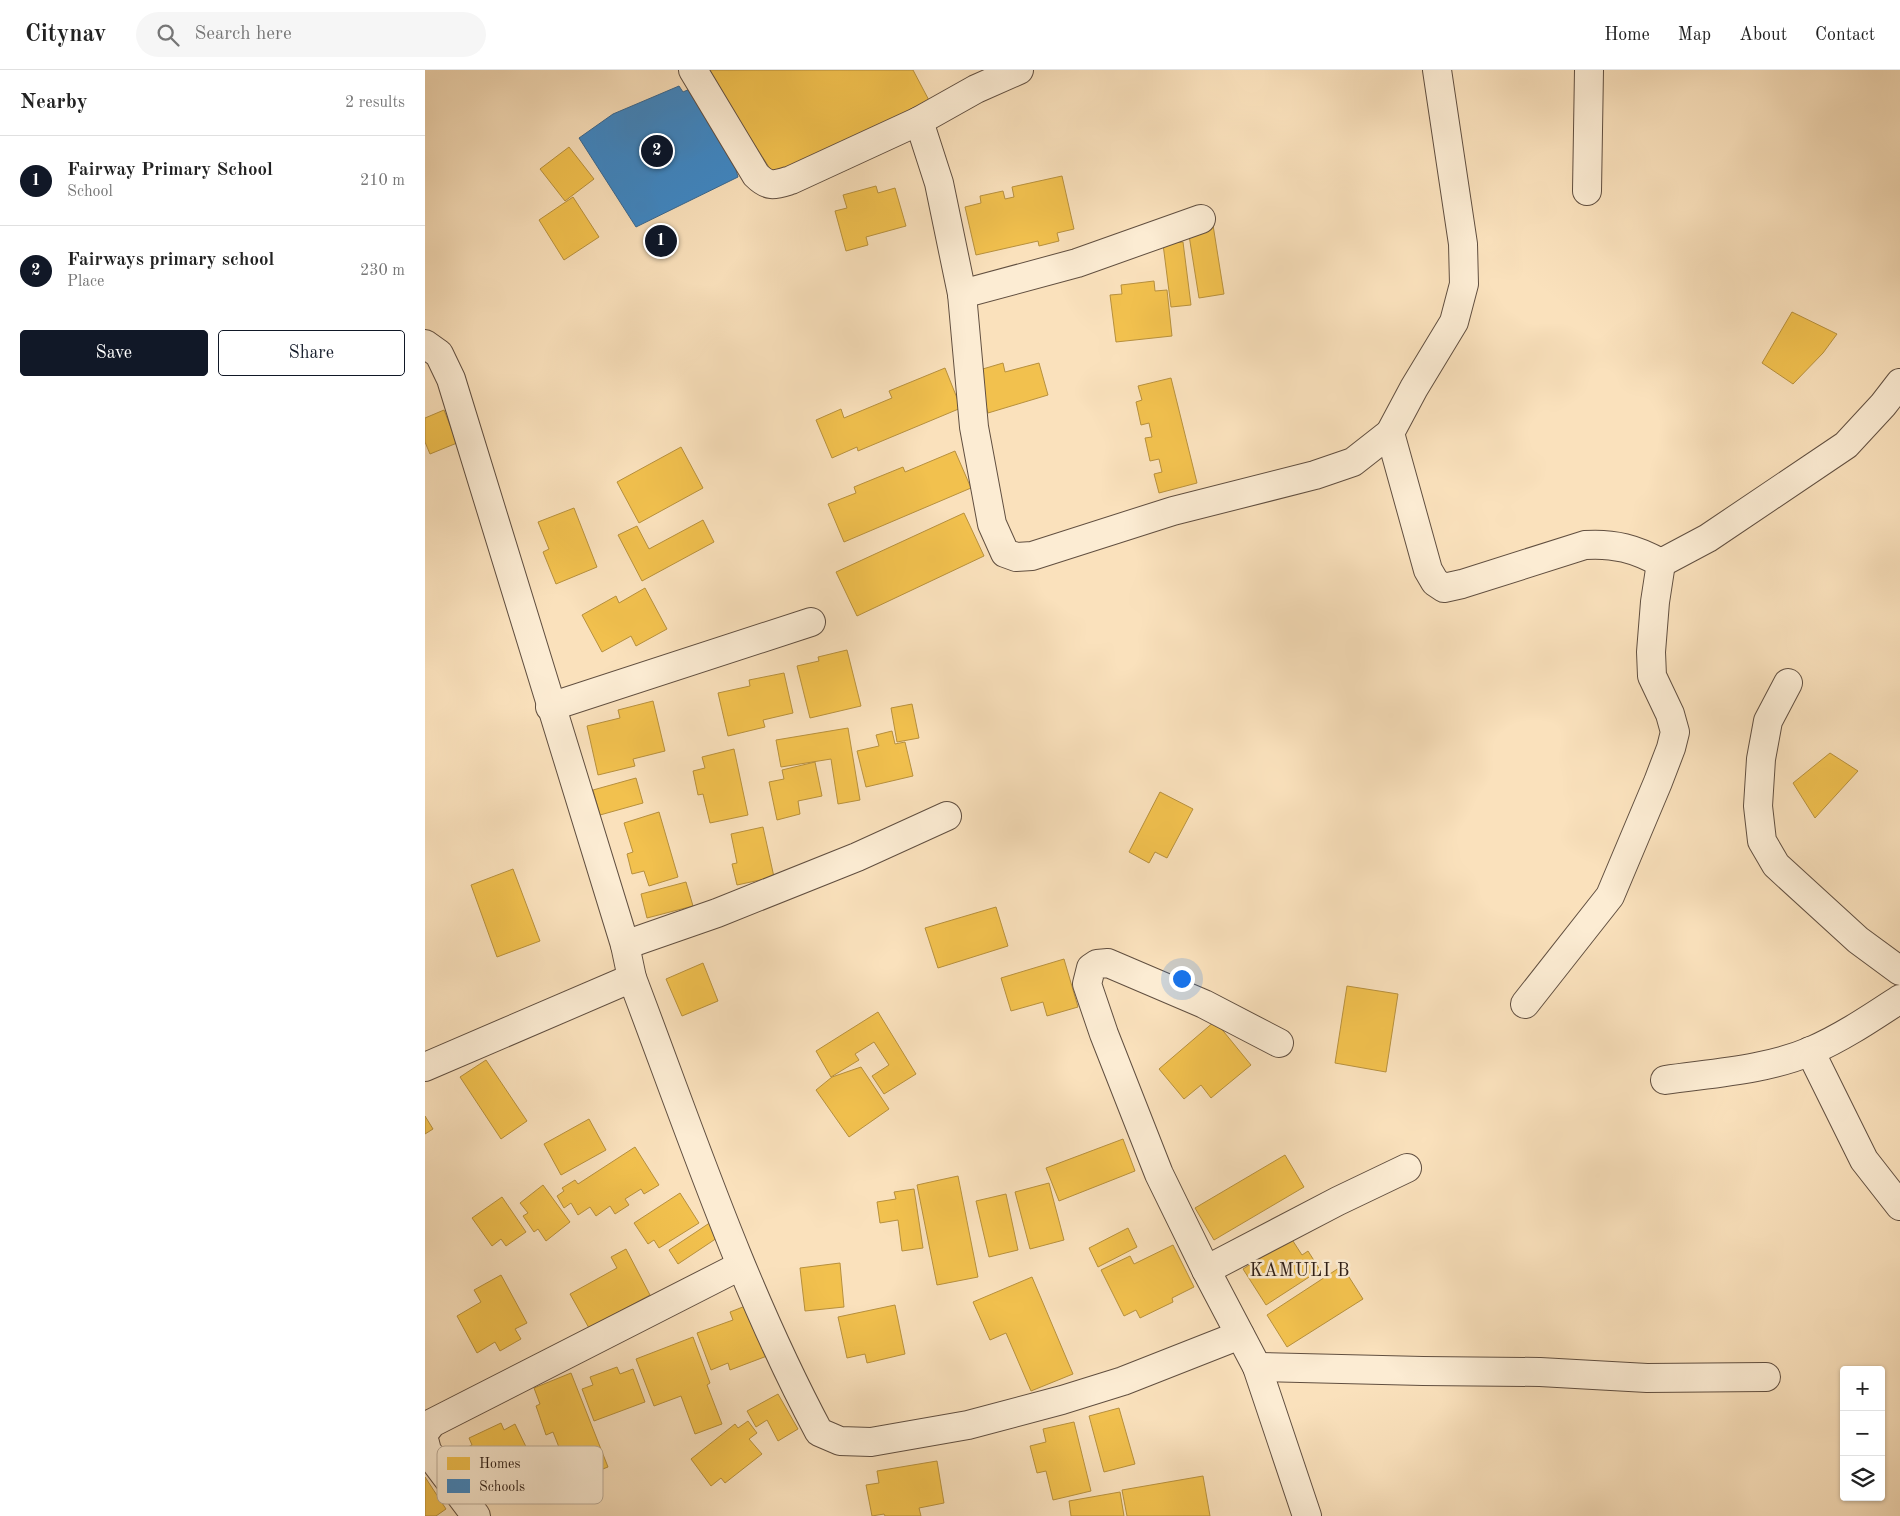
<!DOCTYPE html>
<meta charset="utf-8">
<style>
:root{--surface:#fff;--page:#f6f6f6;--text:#222;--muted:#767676;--line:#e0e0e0;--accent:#111827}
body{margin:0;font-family:"Old Standard TT",serif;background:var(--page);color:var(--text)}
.controls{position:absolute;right:15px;bottom:15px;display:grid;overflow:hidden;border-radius:5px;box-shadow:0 1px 4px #0004}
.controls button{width:45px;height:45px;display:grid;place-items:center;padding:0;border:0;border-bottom:1px solid var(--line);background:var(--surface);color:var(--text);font:25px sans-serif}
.you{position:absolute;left:756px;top:908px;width:18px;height:18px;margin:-12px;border:4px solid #fff;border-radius:50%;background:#1a73e8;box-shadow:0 0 0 8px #1a73e833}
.badge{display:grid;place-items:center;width:32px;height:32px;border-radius:50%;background:var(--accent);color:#fff;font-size:16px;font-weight:700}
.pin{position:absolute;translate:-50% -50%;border:2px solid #fff;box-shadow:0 1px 5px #0006}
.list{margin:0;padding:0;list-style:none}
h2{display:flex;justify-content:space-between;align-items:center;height:65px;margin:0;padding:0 20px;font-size:21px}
h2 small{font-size:16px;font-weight:400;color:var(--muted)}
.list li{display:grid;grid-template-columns:32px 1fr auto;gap:15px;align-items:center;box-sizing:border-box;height:90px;padding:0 20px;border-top:1px solid var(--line)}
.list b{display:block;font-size:19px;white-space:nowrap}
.list p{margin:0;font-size:16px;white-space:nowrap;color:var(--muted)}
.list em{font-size:16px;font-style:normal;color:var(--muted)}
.actions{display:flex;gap:10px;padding:15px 20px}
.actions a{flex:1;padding:11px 0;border:1px solid var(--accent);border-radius:5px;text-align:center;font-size:18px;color:var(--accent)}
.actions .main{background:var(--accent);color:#fff}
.icon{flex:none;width:28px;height:28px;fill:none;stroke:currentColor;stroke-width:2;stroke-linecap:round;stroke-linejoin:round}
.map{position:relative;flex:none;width:1475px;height:1446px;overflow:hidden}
header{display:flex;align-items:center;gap:30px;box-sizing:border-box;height:70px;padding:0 25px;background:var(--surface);border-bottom:1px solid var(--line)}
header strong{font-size:24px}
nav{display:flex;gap:28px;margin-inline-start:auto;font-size:18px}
.search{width:350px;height:45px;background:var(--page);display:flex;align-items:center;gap:12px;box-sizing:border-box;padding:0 18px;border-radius:28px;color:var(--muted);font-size:19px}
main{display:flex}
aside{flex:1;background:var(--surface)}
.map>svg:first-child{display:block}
</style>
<header>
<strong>Citynav</strong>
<div class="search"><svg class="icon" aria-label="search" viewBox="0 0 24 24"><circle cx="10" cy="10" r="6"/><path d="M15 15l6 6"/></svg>Search here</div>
<nav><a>Home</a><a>Map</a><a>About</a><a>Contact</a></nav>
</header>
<main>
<aside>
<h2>Nearby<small>2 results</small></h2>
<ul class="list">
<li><span class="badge">1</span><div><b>Fairway Primary School</b><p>School</p></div><em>210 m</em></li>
<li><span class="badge">2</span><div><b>Fairways primary school</b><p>Place</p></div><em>230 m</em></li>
</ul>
<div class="actions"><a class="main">Save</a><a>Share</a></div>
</aside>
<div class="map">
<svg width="1475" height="1446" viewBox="0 0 1475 1446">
<rect width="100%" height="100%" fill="#fae1bc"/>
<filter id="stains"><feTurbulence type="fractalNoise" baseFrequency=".004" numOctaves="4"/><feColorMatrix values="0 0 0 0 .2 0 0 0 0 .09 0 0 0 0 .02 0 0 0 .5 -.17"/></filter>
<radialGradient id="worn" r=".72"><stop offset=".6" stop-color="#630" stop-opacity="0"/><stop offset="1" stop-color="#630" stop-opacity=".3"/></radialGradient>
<g fill="#f2c14e" stroke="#b7903d">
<polygon points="282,0 488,0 507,36 349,105"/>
<polygon points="144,77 169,109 140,131 115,99"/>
<polygon points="637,106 649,159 632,163 634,171 614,176 613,171 551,185 540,137 556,133 555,126 578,121 580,129 589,127 587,117"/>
<polygon points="451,116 453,123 470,118 481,156 441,167 443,175 421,181 410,141 422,138 418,125"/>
<polygon points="148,127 174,167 139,190 114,150"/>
<polygon points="788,155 799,224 774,228 763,159"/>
<polygon points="758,172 766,235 746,237 738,174"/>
<polygon points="729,211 730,221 742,220 747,266 691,272 685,225 697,224 696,215"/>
<polygon points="1367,242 1412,264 1398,283 1368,314 1337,293"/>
<polygon points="578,293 580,302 614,293 623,325 563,343 551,301"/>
<polygon points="520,298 536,338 433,381 432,377 407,388 391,350 416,339 419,348 467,328 464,321"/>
<polygon points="746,308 772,413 734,423 729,404 737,402 734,389 725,391 720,368 727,367 724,353 716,355 711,332 717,330 713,316"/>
<polygon points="19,340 32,373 5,384 0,372 0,348"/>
<polygon points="256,377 278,418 214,453 192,412"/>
<polygon points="530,381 546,418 419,472 403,434 431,423 429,417 478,397 480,402"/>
<polygon points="149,438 172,497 131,514 118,482 124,479 113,452"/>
<polygon points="539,443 559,486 432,546 411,502"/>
<polygon points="278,450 289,472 217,511 193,465 212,456 224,479"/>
<polygon points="220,518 242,559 211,576 206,566 177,582 157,545 191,526 194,533"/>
<polygon points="422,580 436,636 385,648 372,596 394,591 393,587"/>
<polygon points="359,603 368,643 338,650 340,657 303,666 293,623 325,616 324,610"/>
<polygon points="228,631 240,681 208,689 210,696 173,705 162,656 195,648 193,640"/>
<polygon points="487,634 494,668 472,672 466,638"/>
<polygon points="423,658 435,730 413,734 406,689 356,697 351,670"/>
<polygon points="467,661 470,674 480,672 488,706 441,717 432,681 454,676 451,665"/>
<polygon points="309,679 323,745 285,753 278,724 273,725 268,701 280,698 277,687"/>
<polygon points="1405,683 1433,701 1390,748 1368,713"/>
<polygon points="390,692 397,726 373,731 375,744 352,750 344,712 359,709 357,700"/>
<polygon points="211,708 218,733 175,745 168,720"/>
<polygon points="735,722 768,739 742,788 730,782 724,793 704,782"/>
<polygon points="234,742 253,807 224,816 219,801 207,804 202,784 208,782 199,753"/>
<polygon points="338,757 349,807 312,815 307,794 312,793 306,764"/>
<polygon points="88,799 115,871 72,887 46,815"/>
<polygon points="261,812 268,836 222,848 216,824"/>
<polygon points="571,837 583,876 513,898 500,858"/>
<polygon points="639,889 653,937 622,946 618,932 586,941 576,908"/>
<polygon points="278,893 293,931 257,946 241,909"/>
<polygon points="922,916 973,924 961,1002 910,993"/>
<polygon points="453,942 491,1004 459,1024 447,1006 464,995 449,972 430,984 434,990 406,1007 391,981"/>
<polygon points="790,951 826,995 786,1028 776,1015 759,1029 734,999"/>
<polygon points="61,990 102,1051 76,1069 35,1007"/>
<polygon points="436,997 464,1039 424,1067 391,1020 407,1007"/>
<polygon points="0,1046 8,1059 0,1064"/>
<polygon points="164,1049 181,1080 136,1105 119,1074"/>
<polygon points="698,1069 710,1101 634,1131 621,1098"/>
<polygon points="210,1077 234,1115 219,1124 216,1119 200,1129 204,1135 190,1144 185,1136 171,1146 165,1137 153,1145 146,1133 139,1138 132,1126 139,1121 137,1118 150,1110 153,1114"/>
<polygon points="860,1085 879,1117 789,1170 770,1138"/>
<polygon points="533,1106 553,1207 512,1215 492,1115"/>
<polygon points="624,1113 639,1170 605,1179 590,1122"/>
<polygon points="118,1115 145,1152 121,1171 113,1159 109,1162 98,1146 103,1143 95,1133"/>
<polygon points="489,1119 498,1178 477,1181 473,1150 455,1153 452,1132 471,1129 469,1122"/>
<polygon points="255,1123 274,1153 234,1178 229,1170 223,1174 209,1153"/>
<polygon points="581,1124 593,1180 564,1187 551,1131"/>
<polygon points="77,1127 101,1162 81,1176 76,1169 67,1176 47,1148"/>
<polygon points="289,1150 298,1164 253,1194 244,1180"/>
<polygon points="703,1158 712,1177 673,1197 664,1178"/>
<polygon points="866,1168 877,1185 883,1181 895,1200 841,1235 818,1199"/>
<polygon points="748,1175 769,1217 747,1228 748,1232 715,1248 711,1240 699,1246 676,1200 705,1186 709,1194"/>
<polygon points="201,1179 225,1225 164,1258 145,1224 192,1198 186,1187"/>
<polygon points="415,1193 419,1237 380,1241 375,1198"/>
<polygon points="917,1196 938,1229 862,1277 842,1245"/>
<polygon points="76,1205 102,1253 90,1259 96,1269 75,1281 70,1272 52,1283 32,1246 56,1232 49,1220"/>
<polygon points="607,1207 648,1304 606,1321 581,1263 565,1270 548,1232"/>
<polygon points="323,1235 342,1286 305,1300 303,1293 286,1300 272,1263 308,1250 305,1242"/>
<polygon points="470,1235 480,1284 442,1293 440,1284 422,1288 413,1247"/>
<polygon points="268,1267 285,1313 282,1315 297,1354 270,1364 256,1326 229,1336 211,1289"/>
<polygon points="192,1297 195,1304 208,1299 220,1332 169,1351 157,1319 168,1315 165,1307"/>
<polygon points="146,1303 183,1397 142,1413 136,1397 141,1395 128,1362 121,1365 111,1336 115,1334 109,1318"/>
<polygon points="353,1324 373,1359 353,1371 342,1350 331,1357 322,1341"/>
<polygon points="694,1338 710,1394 679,1402 664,1346"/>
<polygon points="323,1351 332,1363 324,1369 337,1384 300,1413 296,1408 286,1416 266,1389 310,1354 313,1358"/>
<polygon points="649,1352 666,1421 628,1430 621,1401 612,1403 605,1376 621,1372 618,1359"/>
<polygon points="76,1353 79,1360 90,1354 118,1412 77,1432 63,1403 51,1409 37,1380 47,1375 44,1368"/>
<polygon points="512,1391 519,1433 494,1438 496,1446 460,1446 459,1444 447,1446 441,1415 454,1413 452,1401"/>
<polygon points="778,1406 785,1446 702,1446 697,1420"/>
<polygon points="0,1407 21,1439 11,1446 0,1446"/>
<polygon points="695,1422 699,1446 646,1446 644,1431"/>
</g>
<polygon fill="#3f88c5" stroke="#3a6890" points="254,16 258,22 267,18 309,93 313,107 211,157 154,68 188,44"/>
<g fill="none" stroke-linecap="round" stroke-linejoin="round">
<defs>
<g id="minor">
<path d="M268,0l63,105c13,13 19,10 35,5l128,-59 57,-32 43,-19"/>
<polyline points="494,51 514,113 537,224 549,357 567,454 580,483 591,487 607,486 748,441 890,405 928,392 965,363 989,318 1029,252 1039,214 1038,174 1012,0"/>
<polyline points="1162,121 1164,0"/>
<polyline points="537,224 652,193 776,149"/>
<path d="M0,274l14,10 12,25 174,566 7,33c58,153 110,310 187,454l21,9 31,1 97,-17 94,-25 61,-19 117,-46"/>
<path d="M965,363l38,137 7,12 9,6 18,-4 123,-39c29,-2 51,4 76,18l47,-25 138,-93 37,-40 17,-22"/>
<polyline points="1363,613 1343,651 1336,689 1333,736 1337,771 1351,795 1433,870 1475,901"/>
<polyline points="125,637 386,552"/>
<polyline points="200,875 292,843 432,787 522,746"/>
<polyline points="1100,934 1185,826 1233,712 1246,678 1250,662 1245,644 1227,606 1226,582 1230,532 1236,493"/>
<polyline points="854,973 779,934 683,893 672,894 666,898 662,914 679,964 734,1104 781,1200 832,1297 882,1446"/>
<polyline points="1385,981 1439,1090 1475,1136"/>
<polyline points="0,997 207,908"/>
<path d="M1240,1010c48,-7 101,-10 146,-29 32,-14 60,-33 89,-52"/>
<polyline points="781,1200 913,1131 982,1098"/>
<polyline points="832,1297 998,1301 1115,1302 1222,1308 1341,1307"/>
<polyline points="0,1362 7,1353 315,1196"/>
<polyline points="0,1373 2,1381 51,1446"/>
</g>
</defs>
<use href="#minor" stroke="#614f40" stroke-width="30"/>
<use href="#minor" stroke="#fcecd3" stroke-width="28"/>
</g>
<g text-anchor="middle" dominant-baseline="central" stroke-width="5" stroke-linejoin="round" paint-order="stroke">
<g font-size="18" letter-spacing="1" fill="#2e1e16" stroke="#fcecd3">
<text x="875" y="1201">KAMULI B</text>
</g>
</g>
<rect x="12" y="1376" width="166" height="58" rx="8" fill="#fcecd3" stroke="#beae9a" stroke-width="1"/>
<rect x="22" y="1387" width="23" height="13" fill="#f2c14e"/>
<rect x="22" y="1409" width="23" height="14" fill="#3f88c5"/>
<g font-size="14" fill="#2e1e16">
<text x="54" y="1398">Homes</text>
<text x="54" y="1421">Schools</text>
</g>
<rect width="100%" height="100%" filter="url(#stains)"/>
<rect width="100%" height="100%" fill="url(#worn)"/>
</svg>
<div class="controls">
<button>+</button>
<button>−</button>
<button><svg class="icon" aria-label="layers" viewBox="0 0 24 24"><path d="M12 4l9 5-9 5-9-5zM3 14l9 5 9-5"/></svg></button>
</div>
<div class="you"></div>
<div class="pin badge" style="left:236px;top:171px">1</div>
<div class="pin badge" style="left:232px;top:81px">2</div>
</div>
</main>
